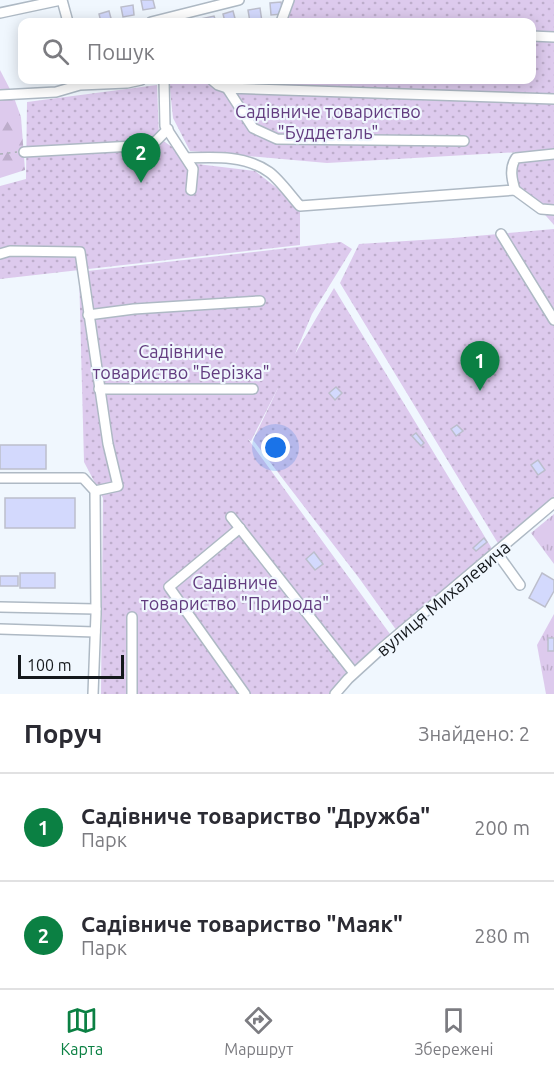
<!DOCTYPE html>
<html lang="uk">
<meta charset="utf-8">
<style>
:root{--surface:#fff;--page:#f2f2f3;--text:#2b2b33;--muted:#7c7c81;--line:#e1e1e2;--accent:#0b8043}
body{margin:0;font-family:Ubuntu,sans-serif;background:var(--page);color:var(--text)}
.scale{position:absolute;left:18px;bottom:15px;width:106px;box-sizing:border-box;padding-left:6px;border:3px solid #14181c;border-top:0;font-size:16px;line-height:21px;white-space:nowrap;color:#14181c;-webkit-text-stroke:4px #f0f7fe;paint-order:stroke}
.you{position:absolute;left:276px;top:448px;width:21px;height:21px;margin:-15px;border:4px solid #fff;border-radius:50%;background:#1a73e8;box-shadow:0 0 0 9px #1a73e833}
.badge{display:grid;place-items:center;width:39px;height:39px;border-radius:50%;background:var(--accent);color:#fff;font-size:20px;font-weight:700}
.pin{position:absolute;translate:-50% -50px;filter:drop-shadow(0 2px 3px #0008)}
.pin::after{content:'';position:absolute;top:32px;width:21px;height:18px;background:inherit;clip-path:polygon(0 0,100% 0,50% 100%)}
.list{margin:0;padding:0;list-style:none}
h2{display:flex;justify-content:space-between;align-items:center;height:78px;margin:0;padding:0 24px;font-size:26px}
h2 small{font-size:20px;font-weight:400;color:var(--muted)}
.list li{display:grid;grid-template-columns:39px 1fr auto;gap:18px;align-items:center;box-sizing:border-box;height:108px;padding:0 24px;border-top:2px solid var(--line)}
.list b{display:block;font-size:22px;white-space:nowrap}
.list p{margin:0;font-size:20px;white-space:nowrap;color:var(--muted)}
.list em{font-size:20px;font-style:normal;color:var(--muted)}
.icon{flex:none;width:33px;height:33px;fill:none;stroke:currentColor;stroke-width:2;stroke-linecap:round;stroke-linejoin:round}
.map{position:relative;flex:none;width:554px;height:694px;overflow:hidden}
.search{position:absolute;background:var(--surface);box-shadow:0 3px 15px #0003;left:18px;right:18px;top:18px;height:66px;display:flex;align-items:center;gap:15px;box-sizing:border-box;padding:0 21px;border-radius:12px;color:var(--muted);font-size:22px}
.sheet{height:294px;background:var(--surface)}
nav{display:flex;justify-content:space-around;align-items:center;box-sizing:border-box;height:84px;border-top:2px solid var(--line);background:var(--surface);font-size:16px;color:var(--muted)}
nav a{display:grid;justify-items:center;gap:3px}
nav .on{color:var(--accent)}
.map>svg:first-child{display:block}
</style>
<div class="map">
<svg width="554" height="694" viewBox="0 0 554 694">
<defs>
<pattern id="grass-tufts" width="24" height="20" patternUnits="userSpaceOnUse" patternTransform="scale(1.5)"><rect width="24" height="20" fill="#ddcaed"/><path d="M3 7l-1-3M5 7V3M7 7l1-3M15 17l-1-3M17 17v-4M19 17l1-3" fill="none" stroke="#bdadcb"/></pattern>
<pattern id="forest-firs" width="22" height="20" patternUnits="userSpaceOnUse" patternTransform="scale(1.5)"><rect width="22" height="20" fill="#ddcaed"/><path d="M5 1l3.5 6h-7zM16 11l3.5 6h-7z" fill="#bdadcb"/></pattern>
<pattern id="park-dots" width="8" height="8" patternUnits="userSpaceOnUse" patternTransform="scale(1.5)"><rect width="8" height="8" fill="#ddcaed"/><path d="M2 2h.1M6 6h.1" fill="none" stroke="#bdadcb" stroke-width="1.8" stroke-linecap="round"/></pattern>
</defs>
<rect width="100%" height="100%" fill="#f0f7fe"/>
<g fill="url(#grass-tufts)">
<polygon points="554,514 554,564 531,533"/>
<polygon points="554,614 554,694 546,694 537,645"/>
</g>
<polygon fill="url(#forest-firs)" points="0,70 13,95 21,117 25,170 0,178"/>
<g fill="url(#park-dots)">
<polygon points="289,0 554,0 554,37 532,36 532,22 285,22"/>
<polygon points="532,39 554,40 554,150 327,163 190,151 173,118 169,80 532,80"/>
<polygon points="157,85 159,138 197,164 255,171 300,206 300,245 0,279 0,186 26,179 27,102"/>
<polygon points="554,157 554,225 516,182 516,168 521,158"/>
<polygon points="554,229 554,499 499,545 340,283 359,244 453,238"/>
<polygon points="341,242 352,249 312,314 295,354 334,288 494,552 397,631 359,578 253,440 280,384 251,441 248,439 390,634 332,694 101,694 103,498 84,462 79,272"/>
</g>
<g fill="#d3d9fd" stroke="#bcbecc" stroke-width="1.5">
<polygon points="141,0 153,0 155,8 143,10"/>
<polygon points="281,2 283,14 271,15 270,3"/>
<polygon points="133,5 134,15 123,17 121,7"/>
<polygon points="260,8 262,22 250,22 248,10"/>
<polygon points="109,11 112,22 101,22 99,14"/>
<polygon points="233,11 236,22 225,22 223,14"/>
<polygon points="214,16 216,22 200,22 200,19"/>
<polygon points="336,387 342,393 335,400 329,393"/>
<polygon points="457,425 463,431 456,436 451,429"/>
<polygon points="416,433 424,443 421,446 412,436"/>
<rect x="0" y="445" width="46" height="24"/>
<polygon points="538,460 545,470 538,475 531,465"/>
<rect x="5" y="498" width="70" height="30"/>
<polygon points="484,538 487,542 476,551 473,548"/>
<polygon points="314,552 323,564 315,570 306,559"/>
<rect x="20" y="573" width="35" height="15"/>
<polygon points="542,573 554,580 554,591 545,607 529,598"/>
<rect x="0" y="576" width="18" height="10"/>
<rect x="548" y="638" width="6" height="13"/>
</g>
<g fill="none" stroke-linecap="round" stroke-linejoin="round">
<defs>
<g id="minor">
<polyline points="62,0 68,22"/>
<polyline points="0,13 61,0"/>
<polyline points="151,22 239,0"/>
<polyline points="281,22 289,0"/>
<polyline points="532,36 554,37"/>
<polyline points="164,80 165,126 193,169 191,190"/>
<polyline points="212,80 218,85 227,88"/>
<polyline points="0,95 56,92 80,85 127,83 141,80"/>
<polyline points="464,141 277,139 253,128 227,88 554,99"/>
<polyline points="24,152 152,145 168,129"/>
<path d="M187,158c27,-1 58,-3 82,14 10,7 22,24 31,34l215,-16c-3,-10 -6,-22 1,-32l38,-4"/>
<polyline points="515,190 541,209 554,210"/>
<polyline points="501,234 554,320"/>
<polyline points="0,254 10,251 80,252 108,444 118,486 95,491"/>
<polyline points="88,315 134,309 260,301"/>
<polyline points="99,389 253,389"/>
<polyline points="0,478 83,478 95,491 96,614 93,694"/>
<polyline points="231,517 354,673"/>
<polyline points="240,528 169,587 245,694"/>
<polyline points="497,553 520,585"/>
<polyline points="0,607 96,609"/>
<polyline points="0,629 95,632"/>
<polyline points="132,694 132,617"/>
<polyline points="335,694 348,679 382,648 554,503"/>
</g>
</defs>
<use href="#minor" stroke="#aeb9c4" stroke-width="12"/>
<polyline stroke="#aab0b6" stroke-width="1.5" stroke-dasharray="3 4.5" stroke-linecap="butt" points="0,154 17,152"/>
<use href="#minor" stroke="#fff" stroke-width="9"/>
</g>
<g text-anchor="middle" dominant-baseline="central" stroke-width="4.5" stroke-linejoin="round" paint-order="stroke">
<g font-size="18" fill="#623b7f" stroke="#f0f7fe">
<text x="328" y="111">Садівниче товариство<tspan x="328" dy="21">"Буддеталь"</tspan></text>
<text x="181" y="351">Садівниче<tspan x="181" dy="21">товариство "Берізка"</tspan></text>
<text x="235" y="582">Садівниче<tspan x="235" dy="21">товариство "Природа"</tspan></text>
</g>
<g font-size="18" fill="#14181c" stroke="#f0f7fe">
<text transform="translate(443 598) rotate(-40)">вулиця Михалевича</text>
</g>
</g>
</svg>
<div class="scale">100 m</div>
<div class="you"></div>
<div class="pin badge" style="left:480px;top:391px">1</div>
<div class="pin badge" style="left:141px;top:183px">2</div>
<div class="search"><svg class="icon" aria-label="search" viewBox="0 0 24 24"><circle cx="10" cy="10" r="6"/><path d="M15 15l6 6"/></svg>Пошук</div>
</div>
<section class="sheet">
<h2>Поруч<small>Знайдено: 2</small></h2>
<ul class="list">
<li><span class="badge">1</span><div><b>Садівниче товариство &quot;Дружба&quot;</b><p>Парк</p></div><em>200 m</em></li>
<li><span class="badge">2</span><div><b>Садівниче товариство &quot;Маяк&quot;</b><p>Парк</p></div><em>280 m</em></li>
</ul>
</section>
<nav>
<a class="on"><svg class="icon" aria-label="map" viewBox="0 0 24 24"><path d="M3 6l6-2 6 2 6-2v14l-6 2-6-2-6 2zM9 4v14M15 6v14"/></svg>Карта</a>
<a><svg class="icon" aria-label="directions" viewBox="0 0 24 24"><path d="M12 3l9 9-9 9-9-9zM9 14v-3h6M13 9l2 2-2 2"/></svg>Маршрут</a>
<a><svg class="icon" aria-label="saved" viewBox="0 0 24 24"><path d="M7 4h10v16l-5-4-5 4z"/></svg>Збережені</a>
</nav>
